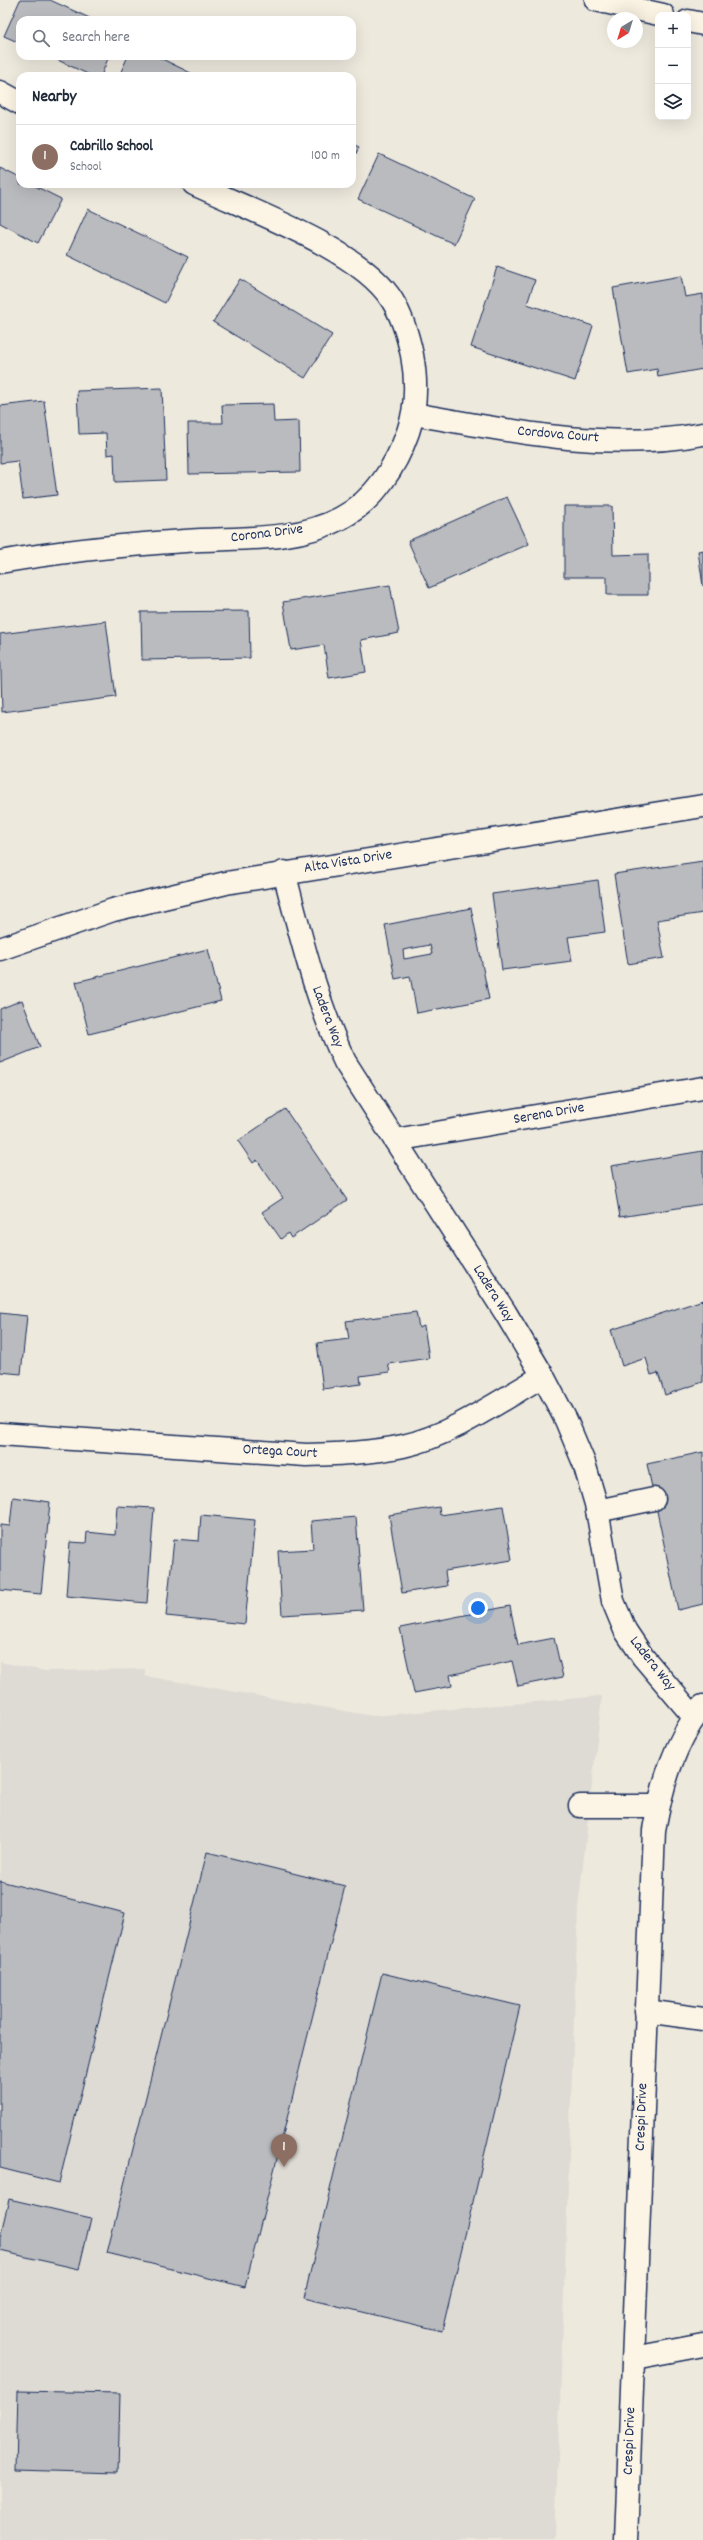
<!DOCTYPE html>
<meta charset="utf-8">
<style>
:root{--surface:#fff;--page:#f2f2f3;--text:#1f2937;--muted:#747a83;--line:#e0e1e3;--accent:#b45309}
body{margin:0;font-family:Dekko,sans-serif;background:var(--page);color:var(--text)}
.controls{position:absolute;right:12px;top:12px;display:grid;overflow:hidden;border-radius:8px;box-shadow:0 4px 16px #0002}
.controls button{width:36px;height:36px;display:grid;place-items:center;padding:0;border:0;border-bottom:1px solid var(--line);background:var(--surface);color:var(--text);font:20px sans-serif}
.compass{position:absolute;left:607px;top:12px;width:36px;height:36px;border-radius:50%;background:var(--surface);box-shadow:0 4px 16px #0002;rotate:218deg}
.you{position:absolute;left:478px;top:1608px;width:14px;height:14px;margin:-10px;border:3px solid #fff;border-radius:50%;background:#1a73e8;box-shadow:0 0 0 6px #1a73e833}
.badge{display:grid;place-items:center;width:26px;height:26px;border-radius:50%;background:var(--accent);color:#fff;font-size:13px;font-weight:700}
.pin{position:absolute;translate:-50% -33px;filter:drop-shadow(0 1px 2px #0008)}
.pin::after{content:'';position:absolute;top:21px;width:14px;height:12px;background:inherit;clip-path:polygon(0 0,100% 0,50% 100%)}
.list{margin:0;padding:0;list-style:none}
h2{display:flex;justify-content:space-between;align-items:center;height:52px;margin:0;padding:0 16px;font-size:17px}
h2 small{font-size:13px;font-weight:400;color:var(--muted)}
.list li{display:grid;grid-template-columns:26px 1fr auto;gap:12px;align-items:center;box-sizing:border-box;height:64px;padding:0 16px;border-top:1px solid var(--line)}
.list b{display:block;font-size:15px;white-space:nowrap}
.list p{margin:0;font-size:13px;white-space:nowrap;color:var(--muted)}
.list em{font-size:13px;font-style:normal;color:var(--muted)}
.icon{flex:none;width:22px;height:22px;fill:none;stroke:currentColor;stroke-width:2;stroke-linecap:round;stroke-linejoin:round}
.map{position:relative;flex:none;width:703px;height:2540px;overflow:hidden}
.search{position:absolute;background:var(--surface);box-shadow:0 4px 16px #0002;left:16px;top:16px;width:340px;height:44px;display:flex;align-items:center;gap:10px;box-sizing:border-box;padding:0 14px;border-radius:12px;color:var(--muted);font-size:15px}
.panel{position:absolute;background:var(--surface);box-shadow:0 4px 16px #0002;left:16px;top:72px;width:340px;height:116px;border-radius:12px}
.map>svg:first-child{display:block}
</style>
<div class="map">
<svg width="703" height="2540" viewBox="0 0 703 2540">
<rect width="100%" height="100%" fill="#eee9dd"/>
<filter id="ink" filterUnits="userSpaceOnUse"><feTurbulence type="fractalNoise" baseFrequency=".025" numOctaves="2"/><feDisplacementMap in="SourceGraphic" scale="8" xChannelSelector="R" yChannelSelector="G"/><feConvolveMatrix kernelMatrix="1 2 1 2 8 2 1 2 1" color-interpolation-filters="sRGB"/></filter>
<g filter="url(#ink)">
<polygon fill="#dedbd4" points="0,1662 45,1671 145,1669 145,1676 373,1716 602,1696 578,1909 555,2540 0,2540"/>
<g fill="#babbbe" stroke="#1b2f5e" fill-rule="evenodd">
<polygon points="20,0 50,0 94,20 20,20 20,43 4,36"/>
<polygon points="49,56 109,56 101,76 92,76"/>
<polygon points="128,56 156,56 197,76 119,76"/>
<polygon points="352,144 359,147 352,162"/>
<polygon points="379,154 475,199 454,244 358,199"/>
<polygon points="0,168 20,178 20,184 31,184 61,199 38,243 0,223"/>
<polygon points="88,209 188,257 165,303 67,255"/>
<polygon points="497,267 535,280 527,304 593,326 575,381 471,347"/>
<polygon points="681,276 685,297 703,294 703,369 658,377 657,369 628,374 613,288"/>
<polygon points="240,279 332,335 305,378 213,322"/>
<polygon points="162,388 166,480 115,482 114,454 107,455 106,433 79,434 77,391"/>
<polygon points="44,401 57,495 23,499 18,461 0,463 0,406"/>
<polygon points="273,404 274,422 299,421 300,472 189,474 188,423 223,423 222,405"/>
<polygon points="507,497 529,544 429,588 408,541"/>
<polygon points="564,506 612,506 613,555 648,554 648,595 607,595 607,577 564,577"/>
<polygon points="703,550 703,586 698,551"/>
<polygon points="390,585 399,633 361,640 366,672 329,678 324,645 291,650 283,602"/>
<polygon points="249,611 250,658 142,660 141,612"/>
<polygon points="106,621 116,697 2,712 0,634"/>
<polygon points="703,861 703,913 657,920 664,958 628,964 614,874"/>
<polygon points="598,880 605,932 568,937 572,961 502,970 492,894"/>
<path d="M471,908l18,91 -72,14 -7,-37 -15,3 -10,-54zM430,945l2,9 -28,5 -1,-9z"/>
<polygon points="208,949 221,1001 89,1034 76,982"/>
<polygon points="22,1000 40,1047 0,1063 0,1009"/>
<polygon points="285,1109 347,1200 291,1238 288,1233 281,1239 262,1212 283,1198 257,1160 253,1163 238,1141"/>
<polygon points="703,1151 703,1204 620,1217 611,1166"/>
<polygon points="703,1300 703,1382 665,1395 658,1373 651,1375 646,1358 622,1366 611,1330"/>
<polygon points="416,1312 419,1328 424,1326 429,1358 388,1364 390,1372 360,1376 361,1384 323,1389 317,1343 349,1339 346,1321"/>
<polygon points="0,1313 27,1316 21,1374 0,1372"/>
<polygon points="703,1452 703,1604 678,1610 647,1464"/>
<polygon points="13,1497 50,1502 41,1594 0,1590 0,1525 10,1526"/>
<polygon points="117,1506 154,1508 147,1603 66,1596 70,1542 86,1543 87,1532 115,1535"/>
<polygon points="503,1506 512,1560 445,1571 447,1586 402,1593 389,1515 439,1507 440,1515"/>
<polygon points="201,1515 255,1520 245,1624 166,1616 174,1539 199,1541"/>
<polygon points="356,1517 363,1610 282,1615 278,1551 313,1549 311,1521"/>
<polygon points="510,1606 518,1645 554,1638 563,1677 518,1686 512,1661 450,1675 452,1686 414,1693 400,1628"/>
<polygon points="207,1852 345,1886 245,2287 107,2253"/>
<polygon points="0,1881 125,1913 59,2183 0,2168"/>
<polygon points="382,1973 520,2006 442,2331 304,2298"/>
<polygon points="9,2199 91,2218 79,2269 0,2251 0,2237"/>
<polygon points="18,2391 120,2393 118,2473 16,2470"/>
</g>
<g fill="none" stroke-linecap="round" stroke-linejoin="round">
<defs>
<g id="minor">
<polyline points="596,0 663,15"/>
<polyline points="688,21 703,24"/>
<polyline points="0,92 20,103"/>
<path d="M414,414c95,17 193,38 289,20"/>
<path d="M0,562c62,-11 123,-17 185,-21 51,-4 109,2 156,-23 33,-17 55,-52 67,-86 9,-26 9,-50 4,-77 -4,-19 -10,-39 -20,-55 -32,-51 -143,-90 -198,-116"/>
<path d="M284,872c17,65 32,129 61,190l160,250 38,64 23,44 18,43 12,41 17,97 12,29 18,27 51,60"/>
<polyline points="0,949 113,910 226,883 703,806"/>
<polyline points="395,1140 703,1088"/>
<path d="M0,1434l306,21c32,-1 65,-2 97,-9 47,-10 98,-46 140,-70"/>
<polyline points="597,1511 654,1499"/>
<polyline points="580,1806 658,1806"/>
<polyline points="646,2011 703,2019"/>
<polyline points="634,2358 703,2345"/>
<path d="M626,2540l28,-710c8,-45 20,-88 49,-124"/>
</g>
</defs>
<use href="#minor" stroke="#1b2f5e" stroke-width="25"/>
<use href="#minor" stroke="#fcf5e5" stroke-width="22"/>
</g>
</g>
<g text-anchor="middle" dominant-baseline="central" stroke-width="3" stroke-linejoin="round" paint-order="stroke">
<g font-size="15" fill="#1b2f5e" stroke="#fcf5e5">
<text transform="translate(558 435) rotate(5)">Cordova Court</text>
<text transform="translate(267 534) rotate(-7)">Corona Drive</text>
<text transform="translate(348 862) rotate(-9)">Alta Vista Drive</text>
<text transform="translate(327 1017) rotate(69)">Ladera Way</text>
<text transform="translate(549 1114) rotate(-10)">Serena Drive</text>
<text transform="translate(493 1294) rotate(58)">Ladera Way</text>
<text transform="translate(280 1452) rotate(3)">Ortega Court</text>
<text transform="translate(652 1664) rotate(52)">Ladera Way</text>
<text transform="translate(642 2117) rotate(-88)">Crespi Drive</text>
<text transform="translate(630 2441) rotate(-88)">Crespi Drive</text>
</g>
</g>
</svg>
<div class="controls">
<button>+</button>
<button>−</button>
<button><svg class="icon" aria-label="layers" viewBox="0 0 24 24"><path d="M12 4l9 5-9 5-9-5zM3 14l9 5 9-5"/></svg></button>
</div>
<svg class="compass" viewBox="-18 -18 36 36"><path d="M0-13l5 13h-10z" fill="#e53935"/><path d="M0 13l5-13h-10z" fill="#747a83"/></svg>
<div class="you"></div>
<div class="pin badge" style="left:284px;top:2167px;background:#8d6e63">1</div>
<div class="search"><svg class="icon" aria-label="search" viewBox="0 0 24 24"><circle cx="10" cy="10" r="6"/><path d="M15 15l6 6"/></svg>Search here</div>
<section class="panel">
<h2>Nearby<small></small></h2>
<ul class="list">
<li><span class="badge" style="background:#8d6e63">1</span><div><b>Cabrillo School</b><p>School</p></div><em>100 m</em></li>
</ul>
</section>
</div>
